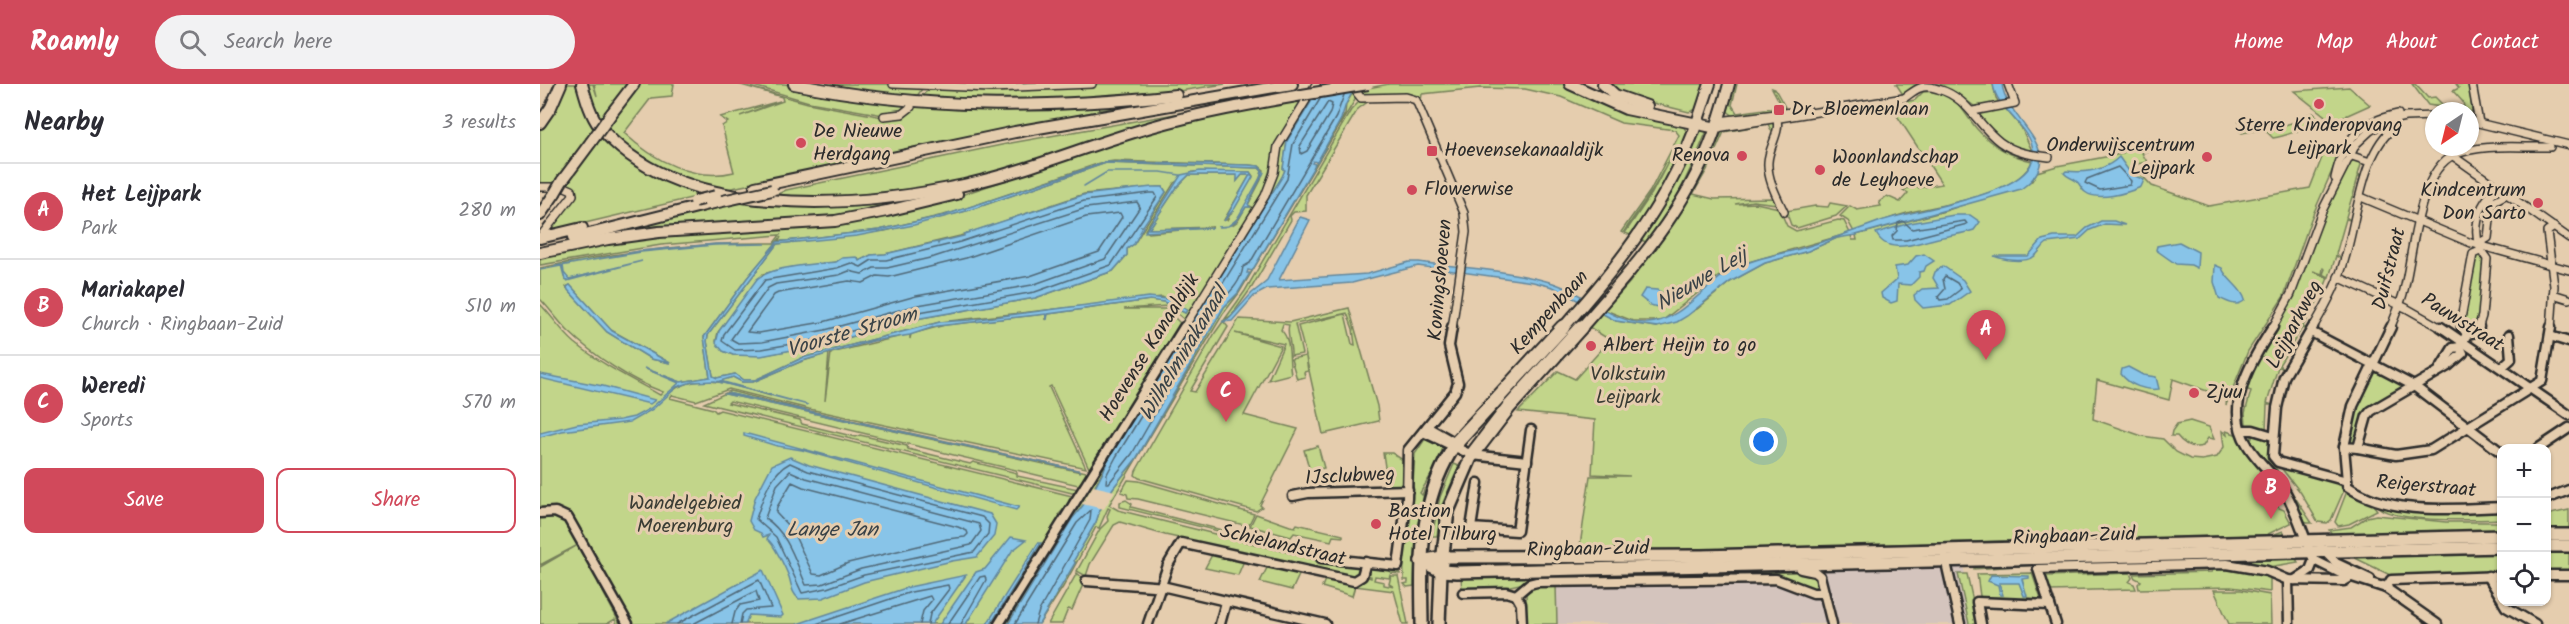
<!DOCTYPE html>
<meta charset="utf-8">
<style>
:root{--surface:#fff;--page:#f2f2f3;--text:#2b2b33;--muted:#7c7c81;--line:#e1e1e2;--accent:#d1495b}
body{margin:0;font-family:Kalam,sans-serif;background:var(--page);color:var(--text)}
.controls{position:absolute;right:18px;bottom:18px;display:grid;overflow:hidden;border-radius:12px;box-shadow:0 2px 4px #0004}
.controls button{width:54px;height:54px;display:grid;place-items:center;padding:0;border:0;border-bottom:2px solid var(--line);background:var(--surface);color:var(--text);font:30px sans-serif}
.compass{position:absolute;left:1885px;top:18px;width:54px;height:54px;border-radius:50%;background:var(--surface);box-shadow:0 2px 4px #0004;rotate:215deg}
.you{position:absolute;left:1224px;top:358px;width:21px;height:21px;margin:-15px;border:4px solid #fff;border-radius:50%;background:#1a73e8;box-shadow:0 0 0 9px #1a73e833}
.badge{display:grid;place-items:center;width:39px;height:39px;border-radius:50%;background:var(--accent);color:#fff;font-size:20px;font-weight:700}
.pin{position:absolute;translate:-50% -50px;filter:drop-shadow(0 2px 3px #0008)}
.pin::after{content:'';position:absolute;top:32px;width:21px;height:18px;background:inherit;clip-path:polygon(0 0,100% 0,50% 100%)}
.list{margin:0;padding:0;list-style:none}
h2{display:flex;justify-content:space-between;align-items:center;height:78px;margin:0;padding:0 24px;font-size:26px}
h2 small{font-size:20px;font-weight:400;color:var(--muted)}
.list li{display:grid;grid-template-columns:39px 1fr auto;gap:18px;align-items:center;box-sizing:border-box;height:96px;padding:0 24px;border-top:2px solid var(--line)}
.list b{display:block;font-size:22px;white-space:nowrap}
.list p{margin:0;font-size:20px;white-space:nowrap;color:var(--muted)}
.list em{font-size:20px;font-style:normal;color:var(--muted)}
.actions{display:flex;gap:12px;padding:18px 24px}
.actions a{flex:1;padding:14px 0;border:2px solid var(--accent);border-radius:12px;text-align:center;font-size:21px;color:var(--accent)}
.actions .main{background:var(--accent);color:#fff}
.icon{flex:none;width:33px;height:33px;fill:none;stroke:currentColor;stroke-width:2;stroke-linecap:round;stroke-linejoin:round}
.map{position:relative;flex:none;width:2029px;height:540px;overflow:hidden}
header{display:flex;align-items:center;gap:36px;box-sizing:border-box;height:84px;padding:0 30px;background:var(--accent);color:#fff}
header strong{font-size:28px}
nav{display:flex;gap:33px;margin-inline-start:auto;font-size:21px}
.search{width:420px;height:54px;background:var(--page);display:flex;align-items:center;gap:15px;box-sizing:border-box;padding:0 21px;border-radius:33px;color:var(--muted);font-size:22px}
main{display:flex}
aside{flex:1;background:var(--surface)}
.map>svg:first-child{display:block}
</style>
<header>
<strong>Roamly</strong>
<div class="search"><svg class="icon" aria-label="search" viewBox="0 0 24 24"><circle cx="10" cy="10" r="6"/><path d="M15 15l6 6"/></svg>Search here</div>
<nav><a>Home</a><a>Map</a><a>About</a><a>Contact</a></nav>
</header>
<main>
<aside>
<h2>Nearby<small>3 results</small></h2>
<ul class="list">
<li><span class="badge">A</span><div><b>Het Leijpark</b><p>Park</p></div><em>280 m</em></li>
<li><span class="badge">B</span><div><b>Mariakapel</b><p>Church · Ringbaan-Zuid</p></div><em>510 m</em></li>
<li><span class="badge">C</span><div><b>Weredi</b><p>Sports</p></div><em>570 m</em></li>
</ul>
<div class="actions"><a class="main">Save</a><a>Share</a></div>
</aside>
<div class="map">
<svg width="2029" height="540" viewBox="0 0 2029 540">
<rect width="100%" height="100%" fill="#e5cdae"/>
<filter id="ink" filterUnits="userSpaceOnUse"><feTurbulence type="fractalNoise" baseFrequency=".0167" numOctaves="2"/><feDisplacementMap in="SourceGraphic" scale="12" xChannelSelector="R" yChannelSelector="G"/><feConvolveMatrix kernelMatrix="1 2 1 2 8 2 1 2 1" color-interpolation-filters="sRGB"/></filter>
<g filter="url(#ink)">
<polygon fill="#d4c4bd" points="1422,477 1436,540 1015,540 1014,487"/>
<g fill="#c2d58a" stroke="#76805a" stroke-width="1.5" fill-rule="evenodd">
<polygon points="23,0 36,0 43,23 55,45 15,99 0,102 0,41"/>
<polygon points="45,0 53,0 57,12 54,0 90,0 60,37"/>
<path d="M98,0h36l-2,12 -21,2 -27,35c29,27 70,49 110,39l-12,-46 6,-4 -8,-5 60,-16 -40,15 43,-15 -1,-4 -44,-13 70,19 80,15 24,-8 3,-5 225,-3 -417,88 -37,-10 -49,-24 -31,-28z"/>
<polygon points="207,0 245,0 275,7 371,21 349,32 269,18"/>
<polygon points="271,0 346,0 379,3 382,5 375,15"/>
<polygon points="556,0 685,0 613,11 474,20 381,12 390,5 502,4"/>
<path d="M782,0l-35,57 -4,28 2,1 -3,7 -173,280c-8,21 -22,45 -37,62l-65,105h-5l261,-419c13,-22 7,-29 14,-50 5,-19 31,-57 45,-71z"/>
<polygon points="818,0 815,16 699,209 683,230 569,421 578,426 783,477 822,480 819,490 815,493 625,451 580,438 574,441 550,480 546,492 537,487 560,445 568,437 567,432 570,425 568,424 559,444 556,443 523,503 499,540 535,478 534,476 556,438 560,426 573,404 596,375 684,223 698,209 711,189 805,30 806,20"/>
<polygon points="849,0 1024,0 1143,42 1149,51 1139,75 1093,152 1085,149 1112,109 1137,61 1112,107 1083,149 1081,148 1110,107 1139,51 1135,46 1081,39 1021,13 985,5 940,4 882,10 881,17 870,10 826,12 823,9 823,5"/>
<polygon points="1067,0 1164,0 1157,25 1149,28 1085,12"/>
<polygon points="1192,0 1197,0 1192,21 1197,29 1238,23 1237,20 1240,19 1232,4 1235,5 1245,23 1242,26 1195,33 1186,26"/>
<polygon points="1356,0 1453,0 1456,14 1460,20 1437,24 1413,7 1395,2 1364,12"/>
<polygon points="1872,0 1875,0 1888,14 1895,13 1902,20 1924,23 1923,18 1913,7 1919,4 1916,0 1929,0 1932,28 1888,21"/>
<polygon points="1809,3 1830,21 1801,34 1801,37 1814,44 1812,46 1794,39 1754,7"/>
<polygon points="764,7 706,19 439,96 321,114 223,112 236,111 246,106 471,59"/>
<path d="M1383,8c33,-4 37,17 54,37 15,17 33,27 55,32 -12,34 -94,44 -125,52 -18,5 -36,12 -53,19l-6,-11 -8,-5 10,-10 7,4 24,-4 -2,-4 8,-6 13,6 8,-9 -5,-3 13,-5 3,3 23,-4 -52,-79 25,-5z"/>
<path d="M765,15l-26,41 -16,52 -78,128 -17,-14 -44,3h42l16,16 -88,143h-5l-38,-82 -2,1 37,81 -277,-59 -80,-20 -33,12 -24,-6 -2,3 43,11 3,3 4,-2 352,86 -3,4 3,1 -13,13 2,3 -64,107h-376l-23,-41 22,41h-3l-2,-5 -8,5h-67v-57l36,-21 -36,19v-261c12,12 21,27 35,39 26,21 56,36 85,52l3,-3c-33,-12 -69,-36 -95,-61 -10,-10 -18,-22 -28,-32v-31c77,-16 155,-26 234,-25l6,-8 -119,10 -121,20v-9l115,-20 116,-7 178,-30 199,-66 63,-16zM574,77l134,4 11,1 5,4 -3,10 -13,25 4,2h-6l-8,14 -7,5c12,-13 27,-37 31,-55l-3,-3 -153,-5 -136,47 -85,21 -108,13 -69,91 -1,6 6,35 4,2 18,-4 8,6h12l47,-22 138,-36 222,-25 25,13 -2,3 -21,-11 -14,-2 -102,14 -2,6v-6l-101,11 -34,9 -1,5v-5l-79,19 -6,48 4,-48 -29,9 -47,20h-11l-9,-5 -15,4 53,15c-30,-8 -72,-27 -100,-4l9,-10 -34,-13 35,13 29,-5 -6,-40 43,-59 34,-41 -2,4h7l93,-11 73,-17 148,-50zM653,88h57l3,4 -26,44h-3l26,-45h-8l-5,6 1,-6h-49l-12,12 -28,42 64,-2 -64,6 -4,-3 29,-47zM618,103h5l3,5 -32,52 -7,5v6l-14,16 -78,27 -114,20 -93,25 -64,12h-31l-10,-4 -7,-10 2,-9 45,-58 16,-4 57,-8 5,-3 17,-1 1,3 12,-6 14,-1 75,-18 124,-42zM30,201l41,45 59,33 -19,-4 -44,-27 -36,-39 -5,-6z"/>
<path d="M820,17h9l-11,8 -52,86v16l-12,1 -4,4 1,4 -39,67 -20,28 -9,6 5,6 -38,64 5,1 44,-73 51,3 59,-14 28,98 2,15 -56,13 -17,-77 2,14 -4,1 1,5 -8,2 -6,-20 15,-3 -8,-30 47,-12 7,30 3,1 -2,-16 -6,-16 -52,11 7,30 -11,2c1,-10 -5,-23 -2,-31l-6,-1 -2,6c11,10 7,29 10,44l-23,6 16,-36 -49,-11 46,13 -37,69 54,14 -38,76 2,2 -6,4 -117,-33 -4,-3 1,-4 79,-138 30,-42 106,-181z"/>
<path d="M1464,23l17,20 12,26c-26,-5 -41,-21 -58,-40z"/>
<path d="M1773,29l15,12c-18,-1 -36,10 -55,13l-9,-9 -22,4 -2,-2 3,-6 -4,-3 11,-5 11,11 11,-2 3,2 36,-11 -2,-3z"/>
<polygon points="1230,38 1236,42 1234,52 1228,40 1184,48 1167,86 1153,110 1174,115 1234,114 1237,120 1213,117 1195,120 1216,119 1239,124 1247,142 1256,147 1298,136 1304,137 1310,149 1205,179 1178,193 1122,237 1093,237 1065,226 1090,198 1164,88 1183,46"/>
<path d="M1163,45l4,1 -1,3c-16,39 -33,76 -57,110l-8,-3 40,-66 15,-38z"/>
<path d="M60,52c30,32 67,46 108,58l-161,38 25,-33 -5,-16z"/>
<polygon points="1609,57 1615,64 1602,69 1607,78 1592,81 1612,102 1669,122 1770,104 1783,71 1788,68 1796,69 1798,73 1771,135 1744,212 1708,267 1686,321 1687,314 1633,295 1629,316 1557,296 1553,335 1602,352 1623,355 1636,368 1650,375 1662,376 1677,373 1684,363 1682,347 1687,351 1686,347 1698,351 1739,416 1737,421 1739,424 1744,426 1751,439 1726,451 1571,455 1727,453 1743,447 1746,454 1616,458 1555,456 1526,460 1526,458 1569,454 1039,469 1050,392 1090,392 1052,390 1055,336 978,328 1018,287 1035,295 1070,256 1049,243 1062,229 1076,237 1117,243 1157,225 1190,198 1225,179 1268,167 1297,154 1311,151 1312,156 1317,156 1316,151 1405,127 1492,97 1497,88 1517,82 1581,70 1592,63 1592,60"/>
<polygon points="1810,74 1822,77 1818,91 1822,93 1818,93 1813,112 1816,114 1812,113 1806,133 1810,136 1806,135 1796,170 1800,174 1796,172 1789,193 1783,190 1785,185 1783,184 1782,190 1773,187 1788,194 1782,209 1786,211 1781,211 1763,242 1766,246 1762,244 1739,281 1743,284 1738,283 1727,319 1732,321 1727,321 1726,346 1709,344 1706,340 1705,329 1711,307 1708,306 1707,298 1724,260 1751,218 1777,145"/>
<polygon points="462,95 411,111 337,128 144,145 2,166 202,117 267,122"/>
<polygon points="1290,119 1307,122 1296,132 1257,144 1251,141 1246,127 1275,122 1288,123"/>
<polygon points="1940,169 1944,174 1940,229 1936,245 1929,248 1923,241 1934,173"/>
<polygon points="1834,283 1868,301 1831,325 1817,360 1812,360 1809,357 1809,340"/>
<path d="M190,307l80,20 281,62 -7,11 -4,-1 -2,2 -348,-84 -2,2 72,17 2,4 54,13 4,-2 47,11 1,3 62,15 3,-2 44,11v3l61,13 -2,4h-4l-368,-90zM187,309l354,79 -355,-78z"/>
<path d="M1650,337l19,6 5,12 -6,-1 -5,8c-10,3 -19,-1 -26,-10h-6l1,-5 5,-7z"/>
<polygon points="1712,351 1728,356 1729,374 1772,439 1766,439 1744,399 1712,360 1708,354 1712,354"/>
<polygon points="885,355 903,363 901,369 904,370 880,409 882,411 885,404 876,450 865,449 870,416 872,415 875,370"/>
<polygon points="778,362 784,384 770,387 764,366"/>
<polygon points="843,369 852,369 866,378 864,398 859,403 848,404"/>
<polygon points="914,380 919,382 902,421 897,452 892,452 900,413"/>
<polygon points="1744,383 1802,398 1805,404 1791,436 1787,439 1778,438 1761,409 1742,385"/>
<polygon points="588,396 599,397 714,430 708,442 598,415 588,414 587,410 581,408"/>
<polygon points="1807,407 1831,418 1837,426 1809,440 1798,442 1795,438"/>
<polygon points="586,416 592,420 591,423 773,469 776,464 780,468 776,471 580,423 580,418"/>
<path d="M1838,420l105,9 18,-2v8c-25,1 -105,4 -123,-12z"/>
<polygon points="2029,426 2029,448 2007,448 2006,431"/>
<polygon points="716,430 750,442 755,443 757,440 803,451 803,453 793,452 791,457 754,449 751,453 710,442"/>
<polygon points="1836,431 1906,438 1962,438 1961,449 1792,450 1789,446 1811,443 1827,433"/>
<polygon points="867,455 876,456 874,502 867,503 864,500 868,499 868,496 864,496 863,458"/>
<polygon points="2029,465 2029,489 2007,488 2006,466"/>
<polygon points="674,467 705,474 698,491 665,484"/>
<polygon points="1961,467 1961,489 1854,493 1809,471"/>
<polygon points="1667,474 1692,477 1756,475 1758,478 1729,483 1729,485 1672,476 1507,480 1434,485 1434,483 1475,481 1434,482"/>
<polygon points="729,480 760,489 752,506 720,498"/>
<polygon points="832,482 860,488 860,490 851,489 849,494 835,492 834,496 844,498 844,501 854,503 849,500 851,492 858,492 868,540 863,540 854,507 815,502 812,512 782,503 786,493 821,499 825,492 831,494 831,492 826,491 828,485"/>
<polygon points="1672,484 1730,491 1730,508 1691,503 1599,505 1598,500 1601,497 1595,494 1593,490 1672,488"/>
<polygon points="1505,486 1508,492 1590,489 1592,494 1589,498 1594,500 1596,505 1509,507 1503,488"/>
<polygon points="1149,487 1259,488 1272,491 1279,500 1274,504 1217,492 1136,490 1006,494 957,505 922,507 921,493 928,493"/>
<polygon points="537,489 545,496 532,526 528,525 522,540 508,540"/>
<polygon points="1492,489 1502,518 1498,518 1497,516 1441,515 1440,512 1437,490"/>
<polygon points="1418,490 1427,490 1438,540 1429,540"/>
<polygon points="1016,501 1017,540 987,540 986,509 998,502"/>
<polygon points="1674,506 1701,506 1730,511 1731,540 1689,540"/>
</g>
<g fill="#88c4e8" stroke="#63879c" stroke-width="1.5">
<path d="M782,0h35l-11,20 -5,15 -24,43 -4,-1 -1,2 3,1 -3,6 -60,101 -4,-1 -1,3h3l-12,20 -14,14 -88,152 -23,29 -13,22 -4,12 -22,38 1,3 -36,61h-31l64,-105c16,-18 30,-41 37,-62l173,-280 3,-7 -2,-1 4,-28z"/>
<path d="M1453,0h9c4,38 71,68 19,105l-165,46 -19,3 -29,13 -43,12 -35,19 -43,34 -10,6 -20,5 -41,-6 -63,-34 -20,-5 -115,-16 -66,17 -85,6 -13,7 -22,25 -10,1 8,-4 22,-25 14,-11 34,-65 10,3 -31,60 88,-6 42,-12h10c44,6 91,8 134,21 33,10 59,41 95,40 33,-2 55,-37 83,-53 21,-11 45,-15 68,-21 28,-8 55,-18 82,-28 31,-11 142,-25 151,-60 9,-31 -36,-48 -39,-77z"/>
<path d="M1579,73l12,17 13,6 -3,7c-14,6 -43,15 -56,5 -4,-3 -5,-9 -9,-11 -5,-4 -8,-3 -12,-8l2,-2c19,2 39,0 53,-14z"/>
<path d="M566,78l142,3 11,1 5,6 -16,32 2,3h-4c-8,13 -12,21 -28,20l10,-1 9,-7 24,-43 1,-5 -3,-3 -153,-5 -136,47 -56,15 -57,11 -80,8 -69,91 -1,6 6,35 4,2 18,-4 8,6h12l47,-22 138,-36 30,-2 179,-23 18,2 20,11 -2,3 -21,-11 -14,-2 -102,14 -1,6 -1,-6 -109,12 -27,9 -37,6 -71,20 -49,21h-11l-9,-5 -13,4 88,24 -93,-24 -23,1 -15,5 -24,22 -23,13 -68,9 -22,6v-4l37,-9 43,-4 14,-3 17,-9 28,-25 -35,-15 37,14 29,-5 -6,-40 43,-59 30,-36 102,-12 66,-15z"/>
<polygon points="660,87 710,88 713,93 695,124 684,137 710,91 702,91 697,97 697,91 649,91 637,103 609,145 673,144 605,148 641,91"/>
<path d="M612,103h11l3,5 -23,34h-3l3,1 -9,17 -7,5v6l-14,16 -78,27 -114,20 -93,25 -67,13 -28,-1 -10,-4 -7,-8 3,-12 38,-52c15,-13 59,-15 79,-17l6,-4 15,-1 2,4 12,-6 14,-1 52,-12 1,2 1,-2 25,-6v-2l119,-39z"/>
<path d="M1414,131h16l10,7 -6,8 -7,2c-11,3 -22,4 -33,7 -18,4 -47,17 -58,-6l34,-10z"/>
<path d="M1561,137h13l11,4 -20,-1 -15,6 -10,9 -33,4c-6,4 -8,11 -14,14 -9,6 -30,3 -39,-1h34l14,-16 12,-3h23l10,-9z"/>
<polygon points="1639,158 1658,168 1657,184 1651,181 1636,180 1616,166 1617,162"/>
<polygon points="176,160 226,160 174,161 101,168 23,181 24,189 29,195 102,177 27,197 25,196 21,181 0,186 100,167"/>
<polygon points="1384,170 1394,177 1386,182 1384,187 1379,188 1379,193 1371,201 1358,200 1357,217 1351,219 1342,214 1341,209 1357,195 1355,183 1368,181 1376,172"/>
<path d="M1675,181l7,3c5,13 20,19 23,32 -8,8 -17,2 -26,-2l-5,-16z"/>
<polygon points="1403,182 1423,196 1430,207 1410,221 1383,224 1375,216 1374,211 1382,205 1399,204 1393,194 1395,188"/>
<polygon points="30,201 72,247 130,279 111,275 67,248 28,206 27,203"/>
<polygon points="1105,205 1117,206 1128,212 1128,219 1122,224 1110,221 1100,213"/>
<path d="M1588,283l15,8 13,2 3,12c-14,2 -30,-4 -38,-15l1,-5z"/>
<polygon points="0,290 63,302 115,316 110,320 0,294"/>
<polygon points="187,309 541,387 185,310"/>
<polygon points="204,349 479,423 476,426 262,366 237,362 204,352"/>
<path d="M250,373l19,8 181,49 6,10 -2,12 -17,21 -25,4 -88,21 -41,16 -24,1c-8,-7 -7,-13 -10,-22 -3,-8 -16,-35 -22,-38l2,-4 -6,2 -2,-4 -7,-3 -5,-9 6,-23 17,-33z"/>
<polygon points="471,453 486,456 472,467 426,540 400,540 436,488 445,485"/>
<polygon points="498,459 501,459 451,540 447,540"/>
<polygon points="223,486 243,531 241,533 209,531 205,540 125,540"/>
<polygon points="426,491 392,540 257,540 369,503"/>
<polygon points="1451,491 1489,492 1489,494 1482,495 1487,512 1484,512 1479,499 1459,499 1463,511 1460,511 1458,501 1448,497"/>
</g>
<polygon fill="#e5cdae" points="553,402 575,407 564,425 542,420"/>
<g fill="none" stroke-linecap="round" stroke-linejoin="round">
<g stroke="#506877" stroke-width="1.5">
<path d="M780,15l-27,45 -6,35 -171,278 -9,17 -1,9h3l23,-29 86,-150c11,-11 23,-21 25,-37l7,-4 86,-146 8,-22"/>
<polygon points="788,18 792,20 790,29 767,67 761,70 760,62"/>
<polygon points="1578,83 1591,97 1590,101 1560,106 1545,99 1547,95"/>
<polygon points="610,109 615,109 617,113 571,181 495,208 379,228 287,254 222,265 195,266 182,257 184,250 225,196 297,184 311,179 321,183 332,176 346,176 420,158 544,117"/>
<polygon points="597,118 600,123 565,175 492,201 378,221 285,246 222,258 198,259 191,255 228,204 236,200 299,191 309,187 322,190 334,184 347,184 394,173 546,124"/>
<polygon points="580,129 582,133 559,168 490,192 376,212 283,238 219,249 207,248 234,211 238,209 309,197 323,199 337,192 349,193 426,174 546,133"/>
<polygon points="1363,137 1372,145 1425,137 1427,140 1366,156 1353,156 1352,152 1357,147 1358,139"/>
<polygon points="1405,192 1417,199 1421,205 1408,215 1400,216 1398,213 1405,205 1403,195"/>
<path d="M250,379l18,8 174,46 7,7 -1,10 -14,18 -110,23 -37,13 -25,5 -26,-56 -20,-18c7,-21 13,-45 34,-56z"/>
<path d="M250,387l16,7 173,46 2,7 -10,14 -110,24 -39,15 -16,1c-11,-25 -18,-52 -41,-67l12,-33z"/>
<polygon points="252,398 263,403 418,443 427,447 428,450 425,453 407,455 308,479 281,491 273,490 252,446 236,429 237,423"/>
<polyline points="137,540 219,496 231,524 206,526 202,530 200,540"/>
<polyline points="153,540 216,507 219,517 200,521 195,528 192,540"/>
<polyline points="276,540 371,508 408,501 409,505 390,530 388,540"/>
<polyline points="300,540 390,512 392,516 383,527 380,540"/>
<polyline points="408,540 440,493 445,492 446,496 421,540"/>
<polyline points="475,540 537,439 551,426 550,436 499,527 495,540"/>
</g>
<polyline stroke="#63879c" stroke-width="1.5" points="544,102 567,88 621,88 640,91"/>
<defs>
<g id="minor-far1">
<polyline points="353,0 451,4 552,0"/>
<polyline points="822,0 817,9 821,14 866,13 876,16 924,129 926,148 912,245"/>
<polyline points="1932,0 1939,39"/>
<polyline points="1433,27 1475,19 1468,0"/>
<path d="M1236,31c6,17 -7,30 -8,47 -1,17 9,35 16,50"/>
<polyline points="344,32 362,30 371,23"/>
<polyline points="1179,37 1268,26"/>
<polyline points="1930,37 2029,61"/>
<path d="M1177,44l187,-30c5,-3 10,-8 16,-10 5,-2 12,-1 18,1 30,8 39,36 62,53 15,11 32,13 49,15"/>
<polyline points="1809,71 1830,78"/>
<polyline points="1913,72 2029,154"/>
<path d="M1795,94c8,-38 24,-56 63,-64"/>
<polyline points="0,103 25,103 32,106 33,111 0,153"/>
<polyline points="1821,113 1931,159 2029,186"/>
<polyline points="1941,158 1948,154 1952,118 1967,110"/>
<polyline points="1798,193 1866,224 1903,245"/>
<polyline points="2013,210 2029,215"/>
<polyline points="643,245 725,112 734,89 738,62 776,0"/>
<polyline points="1732,245 1751,210 1782,127 1816,60 1830,47 1847,37 1865,33 1894,32"/>
<path d="M1772,245c14,-23 26,-45 33,-71 12,-39 16,-101 46,-128"/>
<path d="M1850,245c5,-13 11,-26 14,-39 9,-34 14,-120 50,-135 29,-12 65,-7 96,-8"/>
<polyline points="1923,245 1920,240 1933,170 1940,167"/>
<path d="M1938,245l4,-13 5,-57c-18,-21 -11,-56 12,-71"/>
<polyline points="2011,245 2014,202 2007,148 2014,143"/>
</g>
<g id="minor">
<path d="M1733,243c-21,33 -51,80 -25,119 9,15 24,27 35,42 14,22 20,48 31,72l26,13 46,15"/>
<path d="M1773,243l-29,50 -7,31 -4,48 5,6 69,19v5c43,30 105,23 155,21"/>
<polyline points="1851,243 1813,322 1804,363 1818,364 1827,332 1831,327 1908,282 1923,269 1920,263 1927,250"/>
<polyline points="1901,243 2029,331"/>
<polyline points="1922,243 1927,250"/>
<polyline points="1771,248 1874,302 1962,369"/>
<polyline points="1927,250 1937,248 1939,243"/>
<polyline points="2010,252 2029,258"/>
<polyline points="1962,283 1971,275 1969,251"/>
<polyline points="1900,285 1913,264 1920,263"/>
<polyline points="887,343 919,361"/>
<polyline points="1701,346 1713,346 1733,352"/>
<polyline points="883,348 932,371 987,377"/>
<polyline points="1804,363 1807,397"/>
<polyline points="1818,364 1856,371 1891,366 2002,297 2011,243"/>
<polyline points="1999,364 2029,344"/>
<polyline points="938,399 931,444 977,447 991,346"/>
<polyline points="753,412 768,409 868,406"/>
<polyline points="2006,415 2029,406"/>
<polyline points="0,429 15,428 28,434 88,540"/>
<polyline points="1782,465 1796,479 1830,495"/>
<polyline points="781,474 858,482 867,414 868,366 915,308 918,299 909,262 912,243"/>
<polyline points="1405,474 1420,540"/>
<polyline points="1261,485 1275,488 1280,492 1292,540"/>
<polyline points="2006,491 2029,491"/>
<polyline points="1948,492 1962,515"/>
<polyline points="1748,496 1749,540"/>
<polyline points="1755,496 1770,486 1774,476"/>
<polyline points="546,497 626,503 785,540"/>
<polyline points="1843,502 1897,540"/>
<polyline points="1846,504 1851,496 1962,492"/>
<polyline points="923,509 966,508 976,511"/>
<polyline points="976,511 989,500 997,498 1236,495 1273,509 1284,509"/>
<polyline points="976,511 981,520 982,540"/>
<polyline points="1963,518 1966,523 1995,540"/>
<polyline points="459,540 644,243"/>
<polyline points="608,540 628,481 641,459 814,497 822,492 826,478"/>
<polyline points="680,540 686,518"/>
<polyline points="1441,540 1437,518 1510,521"/>
<polyline points="1516,540 1498,485 1687,480 1727,487 1748,496 1804,497 1809,494"/>
</g>
<g id="major">
<polyline points="2006,451 2029,451"/>
<polyline points="2006,462 2029,462"/>
<path d="M881,477l20,10 16,1c348,-6 697,-18 1045,-25"/>
<polyline points="881,477 902,473 1162,472 1962,452"/>
<path d="M882,540c-1,-66 -4,-123 34,-181"/>
<polyline points="899,540 901,487 908,427 932,371"/>
</g>
<g id="highway-far1">
<path d="M42,0c4,14 8,30 17,42 78,96 257,82 365,59 64,-14 124,-40 187,-58 49,-14 100,-23 151,-32"/>
<path d="M254,0c130,26 251,25 382,11"/>
<polyline points="1030,0 1086,25 1177,44"/>
<polyline points="1063,0 1075,11 1107,22"/>
<polyline points="71,30 94,0"/>
<polyline points="0,39 11,23 21,0"/>
<polyline points="22,97 51,58"/>
<polyline points="215,103 475,48 752,0"/>
<polyline points="0,131 15,109"/>
<polyline points="0,154 42,144"/>
<polyline points="33,154 169,120"/>
<polyline points="0,169 68,155 119,148 295,137 347,127 417,110"/>
<path d="M1022,245c51,-57 102,-121 130,-193 7,-17 12,-35 18,-52"/>
<path d="M1040,245c45,-51 93,-104 122,-167 12,-25 20,-51 27,-78"/>
</g>
<g id="highway">
<polyline points="916,359 1023,243"/>
<polyline points="932,371 968,324 1041,243"/>
</g>
</defs>
<use href="#minor-far1" stroke="#2b2b2b" stroke-width="10"/>
<use href="#minor" stroke="#2b2b2b" stroke-width="13"/>
<use href="#major" stroke="#2b2b2b" stroke-width="16"/>
<use href="#highway-far1" stroke="#2b2b2b" stroke-width="14"/>
<use href="#highway" stroke="#2b2b2b" stroke-width="17"/>
<use href="#minor-far1" stroke="#e5cdae" stroke-width="7"/>
<use href="#minor" stroke="#e5cdae" stroke-width="8"/>
<use href="#major" stroke="#e5cdae" stroke-width="11"/>
<use href="#highway-far1" stroke="#e5cdae" stroke-width="10"/>
<use href="#highway" stroke="#e5cdae" stroke-width="13"/>
<defs>
<g id="highway-bridge">
<polyline points="762,11 828,0"/>
<polyline points="51,58 71,30"/>
<polyline points="15,109 22,97"/>
<polyline points="155,117 176,112"/>
<polyline points="169,120 232,106"/>
</g>
</defs>
<use href="#highway-bridge" stroke="#2b2b2b" stroke-width="14" stroke-linecap="butt"/>
<use href="#highway-bridge" stroke="#e5cdae" stroke-width="10"/>
</g>
</g>
<g fill="#d1495b" stroke="#e5cdae" stroke-width="2">
<circle cx="1779" cy="20" r="6"/>
<rect x="1233" y="20" width="12" height="12" rx="3"/>
<circle cx="261" cy="59" r="6"/>
<rect x="886" y="61" width="12" height="12" rx="3"/>
<circle cx="1202" cy="72" r="6"/>
<circle cx="1667" cy="73" r="6"/>
<circle cx="1280" cy="86" r="6"/>
<circle cx="872" cy="106" r="6"/>
<circle cx="1998" cy="119" r="6"/>
<circle cx="1051" cy="262" r="6"/>
<circle cx="1654" cy="309" r="6"/>
<circle cx="836" cy="440" r="6"/>
</g>
<g text-anchor="middle" dominant-baseline="central" stroke-width="6" stroke-linejoin="round" paint-order="stroke">
<g font-size="20" fill="#2b2b2b" stroke="#e5cdae" text-anchor="start">
<text x="1251" y="26">Dr. Bloemenlaan</text>
<text x="1779" y="42" text-anchor="middle">Sterre Kinderopvang<tspan x="1779" dy="23">Leijpark</tspan></text>
<text x="273" y="48">De Nieuwe<tspan x="273" dy="23">Herdgang</tspan></text>
<text x="1655" y="62" text-anchor="end">Onderwijscentrum<tspan x="1655" dy="23">Leijpark</tspan></text>
<text x="904" y="67">Hoevensekanaaldijk</text>
<text x="1190" y="72" text-anchor="end">Renova</text>
<text x="1292" y="74">Woonlandschap<tspan x="1292" dy="23">de Leyhoeve</tspan></text>
<text x="884" y="106">Flowerwise</text>
<text x="1986" y="107" text-anchor="end">Kindcentrum<tspan x="1986" dy="23">Don Sarto</tspan></text>
<text x="1063" y="262">Albert Heijn to go</text>
<text x="1666" y="309">Zjuu</text>
<text x="848" y="428">Bastion<tspan x="848" dy="23">Hotel Tilburg</tspan></text>
</g>
<g font-size="20" fill="#2b2b2b" stroke="#e5cdae">
<text transform="translate(1850 185) rotate(-76)">Duifstraat</text>
<text transform="translate(901 196) rotate(-85)">Koningshoeven</text>
<text transform="translate(1010 229) rotate(-48)">Kempenbaan</text>
<text transform="translate(1922 239) rotate(32)">Pauwstraat</text>
<text transform="translate(1755 241) rotate(-62)">Leijparkweg</text>
<text transform="translate(610 264) rotate(-58)">Hoevense Kanaaldijk</text>
<text transform="translate(810 393) rotate(-3)">IJsclubweg</text>
<text transform="translate(1886 403) rotate(5)">Reigerstraat</text>
<text transform="translate(1534 453) rotate(-2)">Ringbaan-Zuid</text>
<text transform="translate(743 462) rotate(13)">Schielandstraat</text>
<text transform="translate(1048 466) rotate(-1)">Ringbaan-Zuid</text>
</g>
<g font-size="20" fill="#3a3c34" stroke="#e5cdae">
<text x="1088" y="291">Volkstuin<tspan x="1088" dy="23">Leijpark</tspan></text>
<text x="145" y="420">Wandelgebied<tspan x="145" dy="23">Moerenburg</tspan></text>
</g>
<g font-size="21" font-style="italic" fill="#394247" stroke="#e5cdae">
<text transform="translate(1162 196) rotate(-31)">Nieuwe Leij</text>
<text transform="translate(312 249) rotate(-16)">Voorste Stroom</text>
<text transform="translate(644 270) rotate(-59)">Wilhelminakanaal</text>
<text x="292" y="446">Lange Jan</text>
</g>
</g>
</svg>
<div class="controls">
<button>+</button>
<button>−</button>
<button><svg class="icon" aria-label="locate" viewBox="0 0 24 24"><circle cx="12" cy="12" r="6"/><path d="M12 2v4M12 18v4M2 12h4M18 12h4"/></svg></button>
</div>
<svg class="compass" viewBox="-18 -18 36 36"><path d="M0-13l5 13h-10z" fill="#e53935"/><path d="M0 13l5-13h-10z" fill="#7c7c81"/></svg>
<div class="you"></div>
<div class="pin badge" style="left:1446px;top:276px">A</div>
<div class="pin badge" style="left:1731px;top:435px">B</div>
<div class="pin badge" style="left:686px;top:338px">C</div>
</div>
</main>
